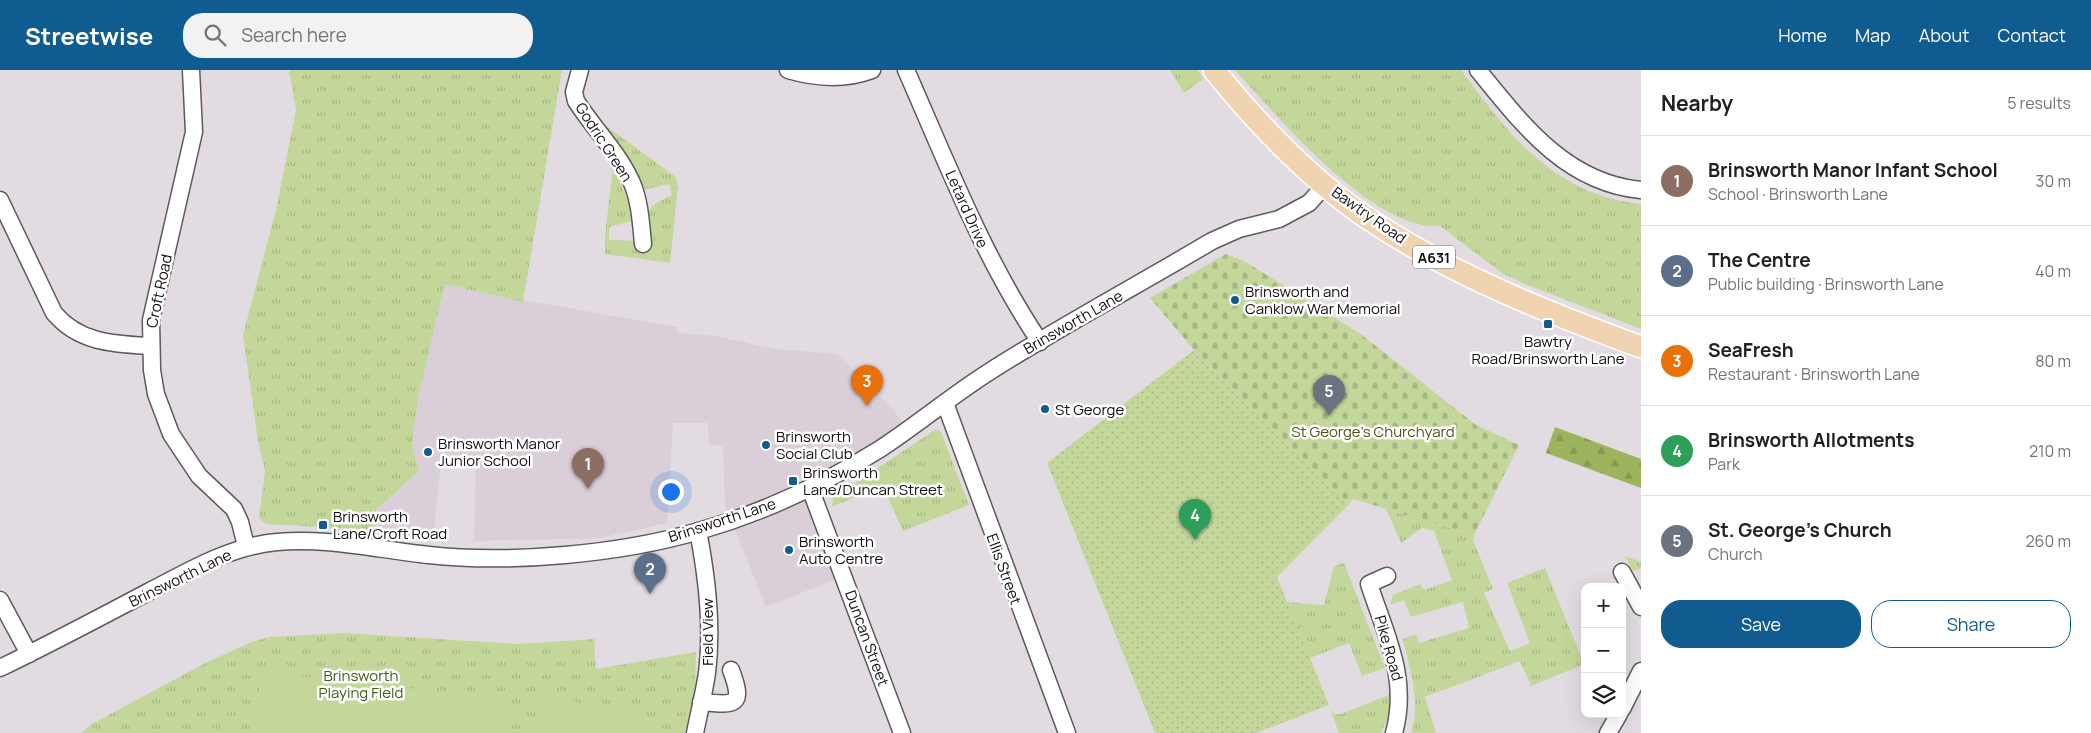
<!DOCTYPE html>
<meta charset="utf-8">
<style>
:root{--surface:#fff;--page:#f2f2f2;--text:#202124;--muted:#757577;--line:#e0e0e0;--accent:#105b8f}
body{margin:0;font-family:Manrope,sans-serif;background:var(--page);color:var(--text)}
.controls{position:absolute;right:15px;bottom:15px;display:grid;overflow:hidden;border-radius:10px;box-shadow:0 5px 20px #0002}
.controls button{width:45px;height:45px;display:grid;place-items:center;padding:0;border:0;border-bottom:1px solid var(--line);background:var(--surface);color:var(--text);font:25px sans-serif}
.you{position:absolute;left:670px;top:421px;width:18px;height:18px;margin:-12px;border:4px solid #fff;border-radius:50%;background:#1a73e8;box-shadow:0 0 0 8px #1a73e833}
.badge{display:grid;place-items:center;width:32px;height:32px;border-radius:50%;background:var(--accent);color:#fff;font-size:16px;font-weight:700}
.pin{position:absolute;translate:-50% -41px;filter:drop-shadow(0 1px 2px #0008)}
.pin::after{content:'';position:absolute;top:26px;width:18px;height:15px;background:inherit;clip-path:polygon(0 0,100% 0,50% 100%)}
.list{margin:0;padding:0;list-style:none}
h2{display:flex;justify-content:space-between;align-items:center;height:65px;margin:0;padding:0 20px;font-size:21px}
h2 small{font-size:16px;font-weight:400;color:var(--muted)}
.list li{display:grid;grid-template-columns:32px 1fr auto;gap:15px;align-items:center;box-sizing:border-box;height:90px;padding:0 20px;border-top:1px solid var(--line)}
.list b{display:block;font-size:19px;white-space:nowrap}
.list p{margin:0;font-size:16px;white-space:nowrap;color:var(--muted)}
.list em{font-size:16px;font-style:normal;color:var(--muted)}
.actions{display:flex;gap:10px;padding:15px 20px}
.actions a{flex:1;padding:11px 0;border:1px solid var(--accent);border-radius:20px;text-align:center;font-size:18px;color:var(--accent)}
.actions .main{background:var(--accent);color:#fff}
.icon{flex:none;width:28px;height:28px;fill:none;stroke:currentColor;stroke-width:2;stroke-linecap:round;stroke-linejoin:round}
.map{position:relative;flex:none;width:1641px;height:663px;overflow:hidden}
header{display:flex;align-items:center;gap:30px;box-sizing:border-box;height:70px;padding:0 25px;background:var(--accent);color:#fff}
header strong{font-size:24px}
nav{display:flex;gap:28px;margin-inline-start:auto;font-size:18px}
.search{width:350px;height:45px;background:var(--page);display:flex;align-items:center;gap:12px;box-sizing:border-box;padding:0 18px;border-radius:20px;color:var(--muted);font-size:19px}
main{display:flex}
aside{flex:1;background:var(--surface)}
.map>svg:first-child{display:block}
</style>
<header>
<strong>Streetwise</strong>
<div class="search"><svg class="icon" aria-label="search" viewBox="0 0 24 24"><circle cx="10" cy="10" r="6"/><path d="M15 15l6 6"/></svg>Search here</div>
<nav><a>Home</a><a>Map</a><a>About</a><a>Contact</a></nav>
</header>
<main>
<div class="map">
<svg width="1641" height="663" viewBox="0 0 1641 663">
<defs>
<pattern id="grass-tufts" width="24" height="20" patternUnits="userSpaceOnUse" patternTransform="scale(1.25)"><rect width="24" height="20" fill="#c4d79b"/><path d="M3 7l-1-3M5 7V3M7 7l1-3M15 17l-1-3M17 17v-4M19 17l1-3" fill="none" stroke="#a7b784"/></pattern>
<pattern id="forest-firs" width="22" height="20" patternUnits="userSpaceOnUse" patternTransform="scale(1.25)"><rect width="22" height="20" fill="#9cb45d"/><path d="M5 1l3.5 6h-7zM16 11l3.5 6h-7z" fill="#859a50"/></pattern>
<pattern id="cemetery-stones" width="16" height="16" patternUnits="userSpaceOnUse" patternTransform="scale(1.25)"><rect width="16" height="16" fill="#c4d79b"/><path d="M2 7V4a2 2 0 0 1 4 0v3zM10 15v-3a2 2 0 0 1 4 0v3z" fill="#a7b784"/></pattern>
<pattern id="garden-dots" width="8" height="8" patternUnits="userSpaceOnUse" patternTransform="scale(1.25)"><rect width="8" height="8" fill="#c4d79b"/><path d="M2 2h.1M6 6h.1" fill="none" stroke="#a7b784" stroke-width="1.8" stroke-linecap="round"/></pattern>
</defs>
<rect width="100%" height="100%" fill="#e2dce2"/>
<polygon fill="#daced9" points="445,214 509,229 534,232 677,257 678,263 716,266 776,279 837,284 892,338 908,360 810,418 844,506 766,537 725,436 723,376 709,374 708,353 673,353 667,453 601,468 474,471 476,389 441,391 433,472 372,460 375,441 419,401 412,374 419,324"/>
<g fill="url(#grass-tufts)">
<polygon points="289,0 562,0 523,232 445,214 419,324 412,374 419,401 375,441 372,460 266,454 259,448 265,401 258,371 243,265 276,140 296,40"/>
<polygon points="1170,0 1198,0 1203,9 1184,23"/>
<path d="M1235,0h226c48,65 93,125 180,134v125l-116,-45 -23,-11 -62,-47c-66,6 -163,-110 -205,-156z"/>
<polygon points="602,53 676,107 678,116 670,193 605,184 605,165 613,96 634,145 632,151 609,157 609,170 635,171 639,179 651,176 647,143 654,134 672,125 669,114 644,120 638,114"/>
<polygon points="936,359 941,362 969,435 903,461 882,415 832,437 833,428"/>
<path d="M1386,439l88,26 -1,5 20,49 -9,4 26,58 20,-8 -23,-60 38,-15 39,96 -53,22 -11,-25 -95,36 11,36h-25c10,-31 -1,-63 -8,-94l13,-5 3,9 50,-15 -6,-26 -52,15 -7,-17 -14,5 3,-10 27,-11 4,6 28,-10 -18,-49 -12,-3 -21,15z"/>
<polygon points="1625,486 1641,492 1641,499 1633,501"/>
<polygon points="1344,493 1385,598 1362,606 1349,573 1310,588 1287,532 1324,535 1334,496"/>
<polygon points="344,563 518,574 594,569 596,599 696,582 695,624 685,663 82,663 90,655 209,591 252,572 269,567"/>
<polygon points="1391,624 1390,642 1381,663 1339,663 1330,639 1334,644 1341,644"/>
</g>
<polygon fill="url(#forest-firs)" points="1555,357 1641,389 1641,418 1546,383"/>
<polygon fill="url(#cemetery-stones)" points="1226,184 1246,192 1362,265 1476,355 1519,375 1474,465 1353,429 1349,434 1194,280 1150,228"/>
<polygon fill="url(#garden-dots)" points="1194,280 1349,434 1277,507 1329,635 1256,663 1155,663 1047,393"/>
<g fill="#c4d79b">
<polygon points="261,602 509,629 505,663 254,663"/>
<polygon points="540,624 644,647 640,663 531,663"/>
</g>
<g fill="none" stroke-linecap="round" stroke-linejoin="round">
<defs>
<g id="minor">
<polyline points="191,0 194,62 151,250 152,300 156,324 171,364 199,406 234,439 240,452 246,476"/>
<path d="M580,0l-6,22 2,9c18,28 43,52 56,82 8,19 9,41 11,61"/>
<path d="M788,0c27,8 57,10 84,0"/>
<path d="M906,0c41,93 77,187 134,272"/>
<path d="M1478,0c44,54 88,113 163,120"/>
<path d="M0,130l54,113c25,30 60,31 96,33"/>
<polyline points="945,333 1067,663"/>
<polyline points="810,418 902,663"/>
<polyline points="1622,502 1641,537"/>
<path d="M1387,506l-18,8c17,52 40,94 25,149"/>
<polyline points="0,530 29,584"/>
<path d="M0,598c50,-24 99,-50 148,-76 41,-21 82,-46 129,-50 50,-5 102,8 152,13 81,9 192,-1 270,-24 63,-18 125,-47 181,-82 37,-24 71,-53 109,-77 72,-46 149,-87 223,-131l27,-12 40,-10 30,-16 17,-19"/>
<path d="M701,632c34,3 44,5 30,-32"/>
<polyline points="1622,639 1641,601"/>
<path d="M695,663c4,-20 9,-40 12,-60 6,-47 0,-96 -9,-142"/>
<polyline points="1608,663 1619,644"/>
</g>
<path id="major" d="M1214,0c42,53 102,115 159,152 82,54 176,91 268,125"/>
</defs>
<use href="#minor" stroke="#5e595d" stroke-width="19"/>
<use href="#major" stroke="#fff" stroke-width="24"/>
<use href="#minor" stroke="#fff" stroke-width="16"/>
<use href="#major" stroke="#f0d3b0" stroke-width="21"/>
</g>
<g fill="#105b8f" stroke="#fff" stroke-width="2">
<circle cx="1235" cy="230" r="5"/>
<rect x="1543" y="249" width="10" height="10" rx="2.5"/>
<circle cx="1045" cy="339" r="5"/>
<circle cx="766" cy="375" r="5"/>
<circle cx="428" cy="382" r="5"/>
<rect x="788" y="406" width="10" height="10" rx="2.5"/>
<rect x="318" y="450" width="10" height="10" rx="2.5"/>
<circle cx="789" cy="480" r="5"/>
</g>
<g text-anchor="middle" dominant-baseline="central" stroke-width="5" stroke-linejoin="round" paint-order="stroke">
<rect fill="#fff" stroke="#585658" stroke-width="1" x="1413" y="175.5" width="42" height="23" rx="4"/>
<g font-size="14" font-weight="bold" fill="#100e10">
<text x="1434" y="187">A631</text>
</g>
<g font-size="15" fill="#100e10" stroke="#fff">
<text transform="translate(604 72) rotate(57)">Godric Green</text>
<text transform="translate(967 139) rotate(66)">Letard Drive</text>
<text transform="translate(1369 145) rotate(35)">Bawtry Road</text>
<text transform="translate(159 221) rotate(-78)">Croft Road</text>
<text transform="translate(1073 252) rotate(-30)">Brinsworth Lane</text>
<text transform="translate(722 450) rotate(-18)">Brinsworth Lane</text>
<text transform="translate(1004 499) rotate(70)">Ellis Street</text>
<text transform="translate(180 508) rotate(-26)">Brinsworth Lane</text>
<text transform="translate(707 562) rotate(-90)">Field View</text>
<text transform="translate(867 568) rotate(70)">Duncan Street</text>
<text transform="translate(1389 578) rotate(74)">Pike Road</text>
</g>
<g font-size="15" fill="#100e10" stroke="#fff" text-anchor="start">
<text x="1245" y="221">Brinsworth and<tspan x="1245" dy="17">Canklow War Memorial</tspan></text>
<text x="1548" y="271" text-anchor="middle">Bawtry<tspan x="1548" dy="17">Road/Brinsworth Lane</tspan></text>
<text x="1055" y="339">St George</text>
<text x="776" y="366">Brinsworth<tspan x="776" dy="17">Social Club</tspan></text>
<text x="438" y="373">Brinsworth Manor<tspan x="438" dy="17">Junior School</tspan></text>
<text x="803" y="402">Brinsworth<tspan x="803" dy="17">Lane/Duncan Street</tspan></text>
<text x="333" y="446">Brinsworth<tspan x="333" dy="17">Lane/Croft Road</tspan></text>
<text x="799" y="471">Brinsworth<tspan x="799" dy="17">Auto Centre</tspan></text>
</g>
<g font-size="15" fill="#485819" stroke="#fff">
<text x="1373" y="361">St George's Churchyard</text>
<text x="361" y="605">Brinsworth<tspan x="361" dy="17">Playing Field</tspan></text>
</g>
</g>
</svg>
<div class="controls">
<button>+</button>
<button>−</button>
<button><svg class="icon" aria-label="layers" viewBox="0 0 24 24"><path d="M12 4l9 5-9 5-9-5zM3 14l9 5 9-5"/></svg></button>
</div>
<div class="you"></div>
<div class="pin badge" style="left:588px;top:419px;background:#8d6e63">1</div>
<div class="pin badge" style="left:650px;top:524px;background:#5c6f8a">2</div>
<div class="pin badge" style="left:867px;top:336px;background:#e8710a">3</div>
<div class="pin badge" style="left:1195px;top:470px;background:#2e9e5b">4</div>
<div class="pin badge" style="left:1329px;top:346px;background:#6b7280">5</div>
</div>
<aside>
<h2>Nearby<small>5 results</small></h2>
<ul class="list">
<li><span class="badge" style="background:#8d6e63">1</span><div><b>Brinsworth Manor Infant School</b><p>School · Brinsworth Lane</p></div><em>30 m</em></li>
<li><span class="badge" style="background:#5c6f8a">2</span><div><b>The Centre</b><p>Public building · Brinsworth Lane</p></div><em>40 m</em></li>
<li><span class="badge" style="background:#e8710a">3</span><div><b>SeaFresh</b><p>Restaurant · Brinsworth Lane</p></div><em>80 m</em></li>
<li><span class="badge" style="background:#2e9e5b">4</span><div><b>Brinsworth Allotments</b><p>Park</p></div><em>210 m</em></li>
<li><span class="badge" style="background:#6b7280">5</span><div><b>St. George's Church</b><p>Church</p></div><em>260 m</em></li>
</ul>
<div class="actions"><a class="main">Save</a><a>Share</a></div>
</aside>
</main>
